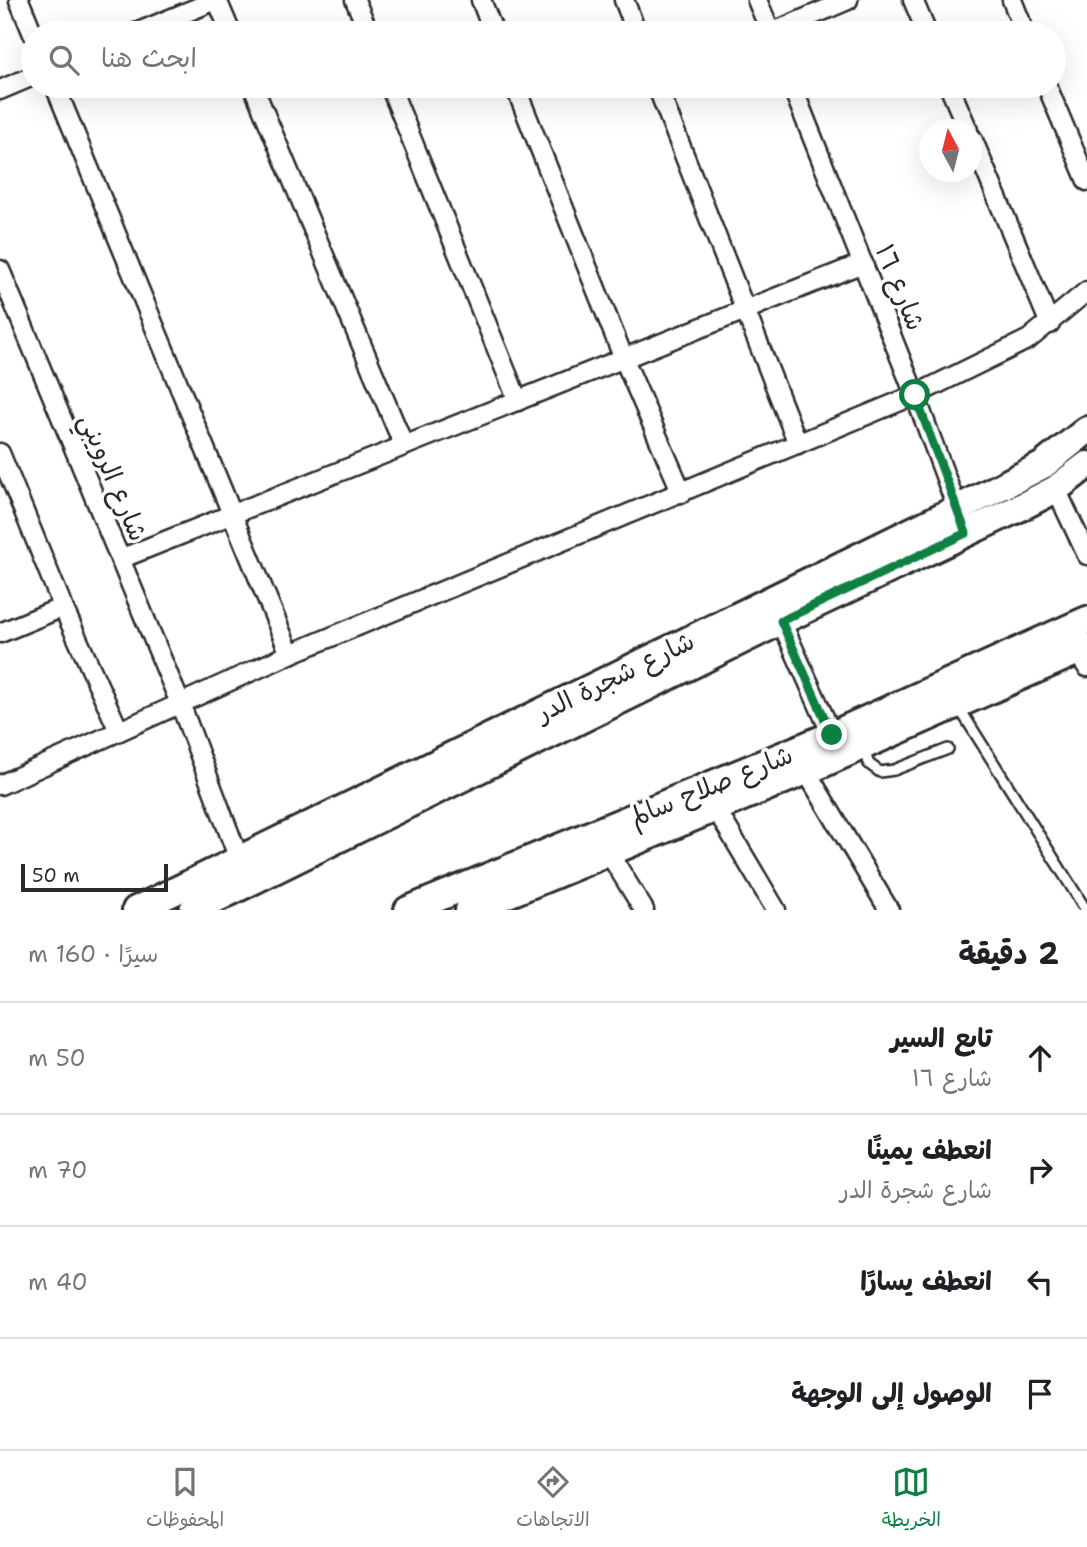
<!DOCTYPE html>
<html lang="ar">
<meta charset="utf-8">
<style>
:root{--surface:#fff;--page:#f2f2f2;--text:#202124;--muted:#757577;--line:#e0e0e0;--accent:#0b8043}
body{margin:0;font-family:"Shantell Sans","Playpen Sans Arabic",sans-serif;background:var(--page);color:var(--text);direction:rtl}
.compass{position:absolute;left:919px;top:119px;width:63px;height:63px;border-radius:50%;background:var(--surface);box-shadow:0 7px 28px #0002;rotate:353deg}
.scale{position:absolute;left:21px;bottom:18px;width:147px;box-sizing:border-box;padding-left:7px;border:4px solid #2b2b2b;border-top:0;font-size:19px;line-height:24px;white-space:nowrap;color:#2b2b2b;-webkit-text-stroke:5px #fff;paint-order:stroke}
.stop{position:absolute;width:21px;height:21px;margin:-16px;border:5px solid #0b8043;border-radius:50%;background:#fff}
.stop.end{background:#0b8043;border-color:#fff;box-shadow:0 2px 7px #0008}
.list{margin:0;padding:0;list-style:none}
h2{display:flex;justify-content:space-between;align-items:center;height:91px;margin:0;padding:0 28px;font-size:30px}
h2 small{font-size:23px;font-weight:400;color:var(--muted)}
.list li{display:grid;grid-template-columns:46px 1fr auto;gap:21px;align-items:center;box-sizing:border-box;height:112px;padding:0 28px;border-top:2px solid var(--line)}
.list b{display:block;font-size:26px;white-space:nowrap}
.list p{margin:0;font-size:23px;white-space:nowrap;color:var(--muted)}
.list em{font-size:23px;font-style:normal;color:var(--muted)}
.icon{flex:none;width:38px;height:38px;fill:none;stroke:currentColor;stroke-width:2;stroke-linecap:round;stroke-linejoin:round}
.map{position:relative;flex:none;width:1087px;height:910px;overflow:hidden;direction:ltr}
.search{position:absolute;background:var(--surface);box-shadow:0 7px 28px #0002;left:21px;right:21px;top:21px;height:77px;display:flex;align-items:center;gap:18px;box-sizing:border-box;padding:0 24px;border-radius:38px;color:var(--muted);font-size:26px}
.sheet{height:539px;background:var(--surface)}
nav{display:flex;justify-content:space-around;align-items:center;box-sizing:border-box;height:98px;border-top:2px solid var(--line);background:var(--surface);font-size:19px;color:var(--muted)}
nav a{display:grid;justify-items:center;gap:4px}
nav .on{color:var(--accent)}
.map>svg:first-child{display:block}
</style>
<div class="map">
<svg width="1087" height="910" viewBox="0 0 1087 910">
<rect width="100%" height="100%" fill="#fff"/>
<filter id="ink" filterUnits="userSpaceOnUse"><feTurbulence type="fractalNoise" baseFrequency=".0143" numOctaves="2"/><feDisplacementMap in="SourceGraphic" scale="14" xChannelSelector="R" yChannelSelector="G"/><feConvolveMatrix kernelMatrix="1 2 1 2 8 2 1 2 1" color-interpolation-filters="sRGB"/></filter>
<g filter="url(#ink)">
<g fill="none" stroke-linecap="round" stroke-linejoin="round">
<defs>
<g id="lane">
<polyline points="958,706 1086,910"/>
<polyline points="863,748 869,764 880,772 894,770 948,749"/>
</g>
<g id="street">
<polyline points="19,0 33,34"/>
<polyline points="217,0 231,33"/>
<polyline points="355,0 369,33"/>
<polyline points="481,0 494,33"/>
<polyline points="624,0 637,33"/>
<polyline points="757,0 771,33"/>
<polyline points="913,0 927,33"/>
<polyline points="1012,0 1025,33"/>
<polyline points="136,33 216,0"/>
<polyline points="771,33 848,0"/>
<polyline points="55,86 290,654"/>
<polyline points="253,86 404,446"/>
<polyline points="390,86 518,401"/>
<polyline points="515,86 624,359 682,493"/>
<polyline points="657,86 798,444"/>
<polyline points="792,86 915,395 961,519"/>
<polyline points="949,86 968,130"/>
<polyline points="1047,86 1087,181"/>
<polyline points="0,90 33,76"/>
<polyline points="972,138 1050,324"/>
<polyline points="0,270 180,703 239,859"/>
<polyline points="0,453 63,607 119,731"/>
<polyline points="1056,489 1087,555"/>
<polyline points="120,559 863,263"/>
<polyline points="781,621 832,735"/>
<polyline points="0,633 63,607"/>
<polyline points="1077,651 1087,667"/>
<polyline points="806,771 889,910"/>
<polyline points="0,785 290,654 915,395 1029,339 1087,291"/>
<polyline points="716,809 776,910"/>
<polyline points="609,853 644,910"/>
</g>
<g id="secondary">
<polyline points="136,910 957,509 1043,465 1087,430"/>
<polyline points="193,910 781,621 1021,507 1056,489 1087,465"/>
<polyline points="408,910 832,735 1087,620"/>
<polyline points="469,910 806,771 1087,647"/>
</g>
</defs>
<use href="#lane" stroke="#2b2b2b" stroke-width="14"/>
<use href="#street" stroke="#2b2b2b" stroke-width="23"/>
<use href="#secondary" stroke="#2b2b2b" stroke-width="32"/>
<use href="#lane" stroke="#fff" stroke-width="9"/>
<use href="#street" stroke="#fff" stroke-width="18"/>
<use href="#secondary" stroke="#fff" stroke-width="26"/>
</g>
</g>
<g fill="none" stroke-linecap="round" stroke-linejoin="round" filter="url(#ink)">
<polyline stroke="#0b8043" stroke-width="9" points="832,735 781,621 966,533 915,395"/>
</g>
<g text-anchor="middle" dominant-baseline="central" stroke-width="7" stroke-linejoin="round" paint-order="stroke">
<g font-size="26" fill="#2b2b2b" stroke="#fff">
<text transform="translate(901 287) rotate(68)">شارع ١٦</text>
<text transform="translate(114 477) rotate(67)">شارع الرويني</text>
<text transform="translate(615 676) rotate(-26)">شارع شجرة الدر</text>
<text transform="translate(711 785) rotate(-22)">شارع صلاح سالم</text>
</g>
</g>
</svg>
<svg class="compass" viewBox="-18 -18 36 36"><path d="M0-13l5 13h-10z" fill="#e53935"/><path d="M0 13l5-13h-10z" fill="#757577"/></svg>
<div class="scale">50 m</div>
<div class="stop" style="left:915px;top:395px"></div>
<div class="stop end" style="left:832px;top:735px"></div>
<div class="search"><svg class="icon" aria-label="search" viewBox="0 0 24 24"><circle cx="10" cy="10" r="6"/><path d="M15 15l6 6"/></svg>ابحث هنا</div>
</div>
<section class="sheet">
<h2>2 دقيقة<small>سيرًا · 160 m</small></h2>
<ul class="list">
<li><svg class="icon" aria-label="ahead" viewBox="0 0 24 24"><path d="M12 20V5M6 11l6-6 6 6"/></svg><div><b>تابع السير</b><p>شارع ١٦</p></div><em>50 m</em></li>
<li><svg class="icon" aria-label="right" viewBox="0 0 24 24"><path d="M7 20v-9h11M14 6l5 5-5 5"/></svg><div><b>انعطف يمينًا</b><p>شارع شجرة الدر</p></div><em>70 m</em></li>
<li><svg class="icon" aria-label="left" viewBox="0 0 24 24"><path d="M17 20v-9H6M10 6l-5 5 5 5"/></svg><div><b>انعطف يسارًا</b></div><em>40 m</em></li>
<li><svg class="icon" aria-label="arrive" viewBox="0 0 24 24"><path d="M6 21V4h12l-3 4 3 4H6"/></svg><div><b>الوصول إلى الوجهة</b></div></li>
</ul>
</section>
<nav>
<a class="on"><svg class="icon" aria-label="map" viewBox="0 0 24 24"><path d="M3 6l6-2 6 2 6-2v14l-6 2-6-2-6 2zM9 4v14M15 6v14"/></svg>الخريطة</a>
<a><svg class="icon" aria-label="directions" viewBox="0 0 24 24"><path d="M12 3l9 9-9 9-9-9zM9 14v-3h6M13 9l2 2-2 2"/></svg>الاتجاهات</a>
<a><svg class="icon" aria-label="saved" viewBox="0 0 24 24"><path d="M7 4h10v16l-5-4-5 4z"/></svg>المحفوظات</a>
</nav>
